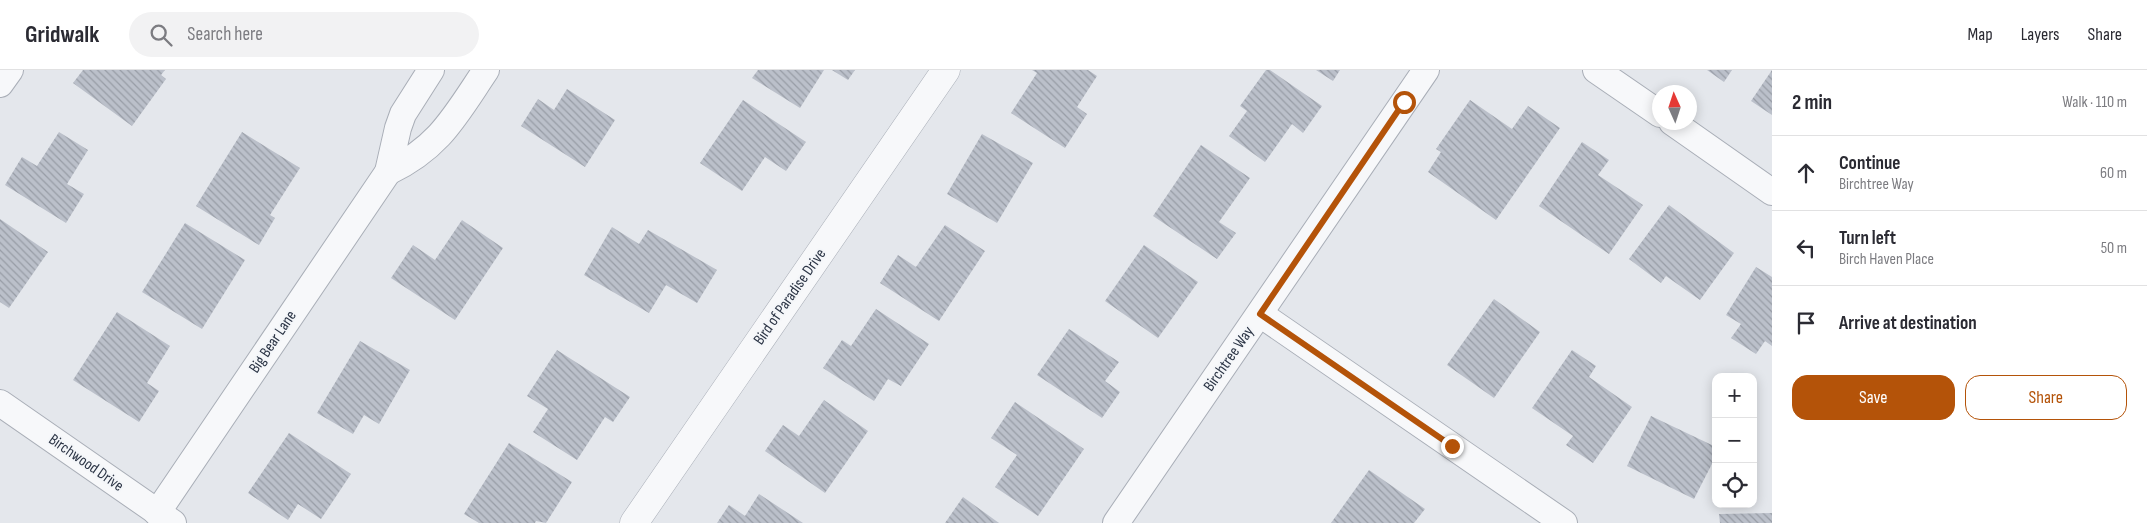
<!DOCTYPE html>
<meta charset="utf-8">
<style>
:root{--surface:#fff;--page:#f2f2f3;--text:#2b2b33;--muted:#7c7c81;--line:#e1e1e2;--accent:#b45309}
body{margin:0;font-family:"Sofia Sans Condensed",sans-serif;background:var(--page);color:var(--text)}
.controls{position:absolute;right:15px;bottom:15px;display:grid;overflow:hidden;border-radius:10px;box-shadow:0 2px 12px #0003}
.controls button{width:45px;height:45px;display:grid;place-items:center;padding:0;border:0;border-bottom:1px solid var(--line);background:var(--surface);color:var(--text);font:25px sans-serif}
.compass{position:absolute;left:1652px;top:15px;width:45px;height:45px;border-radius:50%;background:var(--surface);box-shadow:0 2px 12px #0003;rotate:357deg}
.stop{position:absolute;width:15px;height:15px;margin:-11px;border:4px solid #b45309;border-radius:50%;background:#fff}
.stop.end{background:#b45309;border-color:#fff;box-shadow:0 1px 5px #0008}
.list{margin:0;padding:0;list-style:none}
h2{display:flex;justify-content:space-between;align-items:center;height:65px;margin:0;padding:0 20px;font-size:21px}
h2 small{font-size:16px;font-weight:400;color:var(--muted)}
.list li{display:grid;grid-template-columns:32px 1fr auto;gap:15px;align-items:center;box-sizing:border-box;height:75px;padding:0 20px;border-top:1px solid var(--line)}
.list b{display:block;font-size:19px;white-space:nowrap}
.list p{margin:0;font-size:16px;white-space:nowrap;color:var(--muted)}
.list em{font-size:16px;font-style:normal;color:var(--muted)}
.actions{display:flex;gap:10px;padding:15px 20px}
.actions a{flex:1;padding:11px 0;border:1px solid var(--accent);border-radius:15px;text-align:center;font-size:18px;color:var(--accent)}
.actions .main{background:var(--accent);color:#fff}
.icon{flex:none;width:28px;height:28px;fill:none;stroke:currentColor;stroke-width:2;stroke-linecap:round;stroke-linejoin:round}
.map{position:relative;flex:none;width:1772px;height:453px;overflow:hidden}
header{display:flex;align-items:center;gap:30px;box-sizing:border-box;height:70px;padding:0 25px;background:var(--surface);border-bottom:1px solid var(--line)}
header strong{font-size:24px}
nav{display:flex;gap:28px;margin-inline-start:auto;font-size:18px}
.search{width:350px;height:45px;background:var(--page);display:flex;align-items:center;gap:12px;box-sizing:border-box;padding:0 18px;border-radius:28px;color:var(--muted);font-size:19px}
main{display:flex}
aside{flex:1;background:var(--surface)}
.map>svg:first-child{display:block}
</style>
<header>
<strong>Gridwalk</strong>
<div class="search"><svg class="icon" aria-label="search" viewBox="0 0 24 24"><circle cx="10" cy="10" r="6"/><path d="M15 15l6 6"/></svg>Search here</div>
<nav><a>Map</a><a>Layers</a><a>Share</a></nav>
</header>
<main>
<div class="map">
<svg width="1772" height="453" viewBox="0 0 1772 453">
<defs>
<pattern id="building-back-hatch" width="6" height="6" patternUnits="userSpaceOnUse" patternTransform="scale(1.25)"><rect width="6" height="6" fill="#bbc0ca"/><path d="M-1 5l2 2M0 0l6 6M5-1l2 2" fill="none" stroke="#989da6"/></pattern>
</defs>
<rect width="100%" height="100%" fill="#e4e7ec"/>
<g fill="url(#building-back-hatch)">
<polygon points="83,0 165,0 161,5 166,9 132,56 73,13"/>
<polygon points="758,0 824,0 800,38 752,8"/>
<polygon points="832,0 855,0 848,10"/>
<polygon points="1032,0 1088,0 1097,6 1077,37 1087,44 1065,78 1011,43 1037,3"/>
<polygon points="1266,0 1270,0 1322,36 1303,63 1292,54 1265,92 1229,66 1247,41 1240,36"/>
<polygon points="1316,0 1340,0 1333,11"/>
<polygon points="1707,0 1732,0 1724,12"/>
<polygon points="1772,0 1772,45 1751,31"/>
<polygon points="567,19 615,50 585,97 521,56 538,29 554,40"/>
<polygon points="743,30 806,72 786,101 765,87 742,121 700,93"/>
<polygon points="1470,30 1512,59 1528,36 1560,58 1496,150 1428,102 1441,82 1436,79"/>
<polygon points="59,62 88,80 67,114 84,124 66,153 5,115 22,87 37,96"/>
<polygon points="242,62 300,98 270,145 275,148 259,175 196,136"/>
<polygon points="982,64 1033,93 997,153 947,124"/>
<polygon points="1582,72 1609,90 1598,105 1643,135 1609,184 1539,136"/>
<polygon points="1201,75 1250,108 1219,152 1236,163 1217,189 1153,146"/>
<polygon points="1669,135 1734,183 1700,230 1666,206 1661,213 1629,189"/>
<polygon points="0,149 48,182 9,238 0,232"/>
<polygon points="462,150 503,178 455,250 391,208 413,175 435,190"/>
<polygon points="185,153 245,190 202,259 142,222"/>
<polygon points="945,155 985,181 939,251 880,213 898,185 916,197"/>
<polygon points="612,157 639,174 648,160 717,200 697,233 666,215 649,243 584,205"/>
<polygon points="1144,175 1198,212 1158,268 1105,231"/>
<polygon points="1756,197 1772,207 1772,276 1765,271 1756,284 1731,268 1741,254 1726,245"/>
<polygon points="1494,229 1540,262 1494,328 1447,295"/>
<polygon points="876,239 929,274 901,316 888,309 874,331 823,298 842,270 851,276"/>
<polygon points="117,242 170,276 147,313 159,321 139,352 73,310"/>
<polygon points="1069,259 1119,292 1105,311 1120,322 1102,348 1037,305"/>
<polygon points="360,271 410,300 379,354 364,345 353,364 317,343"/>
<polygon points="557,280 630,327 613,352 605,347 577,390 533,362 548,339 527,326"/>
<polygon points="1572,280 1596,296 1589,307 1632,337 1593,393 1566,375 1573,366 1532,338"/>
<polygon points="824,330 868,361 825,423 765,381 783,355 799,366"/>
<polygon points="1015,332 1084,379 1038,446 995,417 1017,385 991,368"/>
<polygon points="1651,346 1716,377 1716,386 1694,429 1627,396"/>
<polygon points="289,363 351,404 321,449 298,434 288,450 248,423"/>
<polygon points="509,373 572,412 546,453 536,451 535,453 479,453 464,444"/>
<polygon points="1369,400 1425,439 1414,453 1331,453"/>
<polygon points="759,424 803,453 717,453 729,435 745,446"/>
<polygon points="963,427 999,453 945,453"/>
<polygon points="1772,443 1772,453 1720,453 1719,444"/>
</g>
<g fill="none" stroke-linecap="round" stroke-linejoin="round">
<defs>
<g id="minor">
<path d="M431,0l-28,44 -5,14 -10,44c52,-25 67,-56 98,-102"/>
<polyline points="1596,0 1660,44"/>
<polyline points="0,14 10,0"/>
<polyline points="1672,52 1772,122"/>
<polyline points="1260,244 1564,453"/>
<polyline points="0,333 173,453"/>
<polyline points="157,443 388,102"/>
<polyline points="1116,453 1426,0"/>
</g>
<polyline id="tertiary" points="634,453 946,0"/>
</defs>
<use href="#minor" stroke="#a9aeb7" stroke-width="28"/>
<use href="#tertiary" stroke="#a9aeb7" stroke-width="29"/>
<use href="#minor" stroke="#f7f8fa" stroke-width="26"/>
<use href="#tertiary" stroke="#f7f8fa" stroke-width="28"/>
</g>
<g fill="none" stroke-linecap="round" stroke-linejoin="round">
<polyline stroke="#b45309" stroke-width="6" points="1404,32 1260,244 1452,376"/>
</g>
<g text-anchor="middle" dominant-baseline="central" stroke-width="4" stroke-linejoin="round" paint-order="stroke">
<g font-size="16" fill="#2b3445" stroke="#f4f6f9">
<text transform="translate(790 227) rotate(-55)">Bird of Paradise Drive</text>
<text transform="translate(273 272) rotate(-56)">Big Bear Lane</text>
<text transform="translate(1229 289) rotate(-55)">Birchtree Way</text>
<text transform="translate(86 393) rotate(35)">Birchwood Drive</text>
</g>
</g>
</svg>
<div class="controls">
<button>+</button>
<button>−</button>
<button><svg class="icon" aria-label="locate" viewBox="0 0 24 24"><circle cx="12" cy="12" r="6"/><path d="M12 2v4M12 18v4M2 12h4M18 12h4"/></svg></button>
</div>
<svg class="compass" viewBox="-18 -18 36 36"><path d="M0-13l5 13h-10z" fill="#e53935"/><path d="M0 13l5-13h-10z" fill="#7c7c81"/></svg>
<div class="stop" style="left:1404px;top:32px"></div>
<div class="stop end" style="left:1452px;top:376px"></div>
</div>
<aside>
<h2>2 min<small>Walk · 110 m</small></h2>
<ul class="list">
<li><svg class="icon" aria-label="ahead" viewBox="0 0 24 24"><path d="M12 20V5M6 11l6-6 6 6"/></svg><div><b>Continue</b><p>Birchtree Way</p></div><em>60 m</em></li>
<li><svg class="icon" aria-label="left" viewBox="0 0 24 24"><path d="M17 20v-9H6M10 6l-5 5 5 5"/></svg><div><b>Turn left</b><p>Birch Haven Place</p></div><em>50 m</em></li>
<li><svg class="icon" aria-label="arrive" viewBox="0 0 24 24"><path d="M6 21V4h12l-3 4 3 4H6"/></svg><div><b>Arrive at destination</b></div></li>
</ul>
<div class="actions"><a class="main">Save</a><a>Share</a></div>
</aside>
</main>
